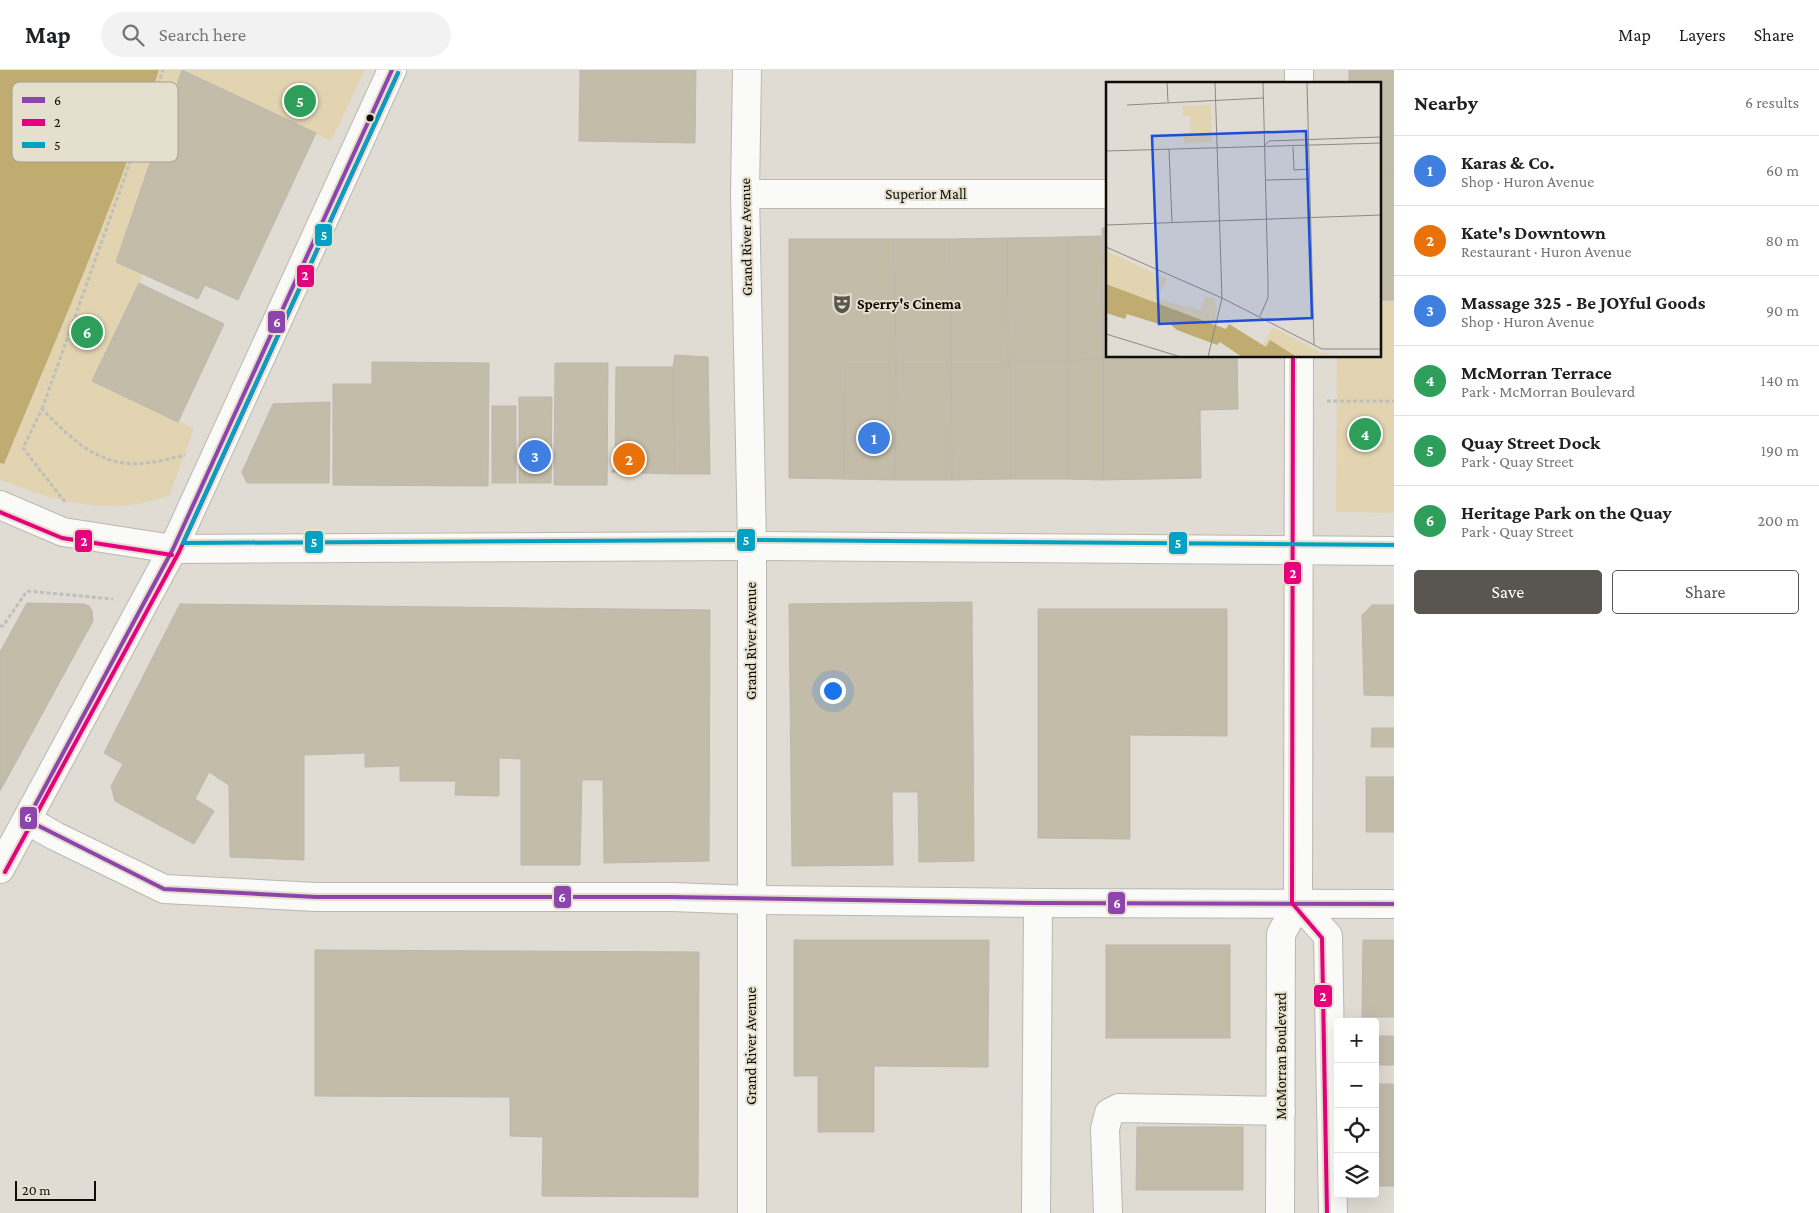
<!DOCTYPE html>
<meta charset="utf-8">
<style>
:root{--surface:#fff;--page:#f2f2f2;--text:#202124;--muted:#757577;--line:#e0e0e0;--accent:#59554f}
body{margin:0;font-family:"Crimson Pro",serif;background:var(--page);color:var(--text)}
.controls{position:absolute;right:15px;bottom:15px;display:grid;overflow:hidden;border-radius:5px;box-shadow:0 5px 20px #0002}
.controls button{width:45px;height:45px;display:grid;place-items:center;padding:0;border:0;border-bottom:1px solid var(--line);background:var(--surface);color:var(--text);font:25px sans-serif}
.scale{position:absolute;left:15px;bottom:12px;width:81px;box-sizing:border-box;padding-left:5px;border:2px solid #100d08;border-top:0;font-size:14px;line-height:18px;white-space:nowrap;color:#100d08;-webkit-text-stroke:4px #e5dfce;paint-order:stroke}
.you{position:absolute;left:832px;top:620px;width:18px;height:18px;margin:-12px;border:4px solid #fff;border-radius:50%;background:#1a73e8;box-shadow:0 0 0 8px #1a73e833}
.badge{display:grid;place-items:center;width:32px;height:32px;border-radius:50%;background:var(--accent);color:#fff;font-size:16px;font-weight:700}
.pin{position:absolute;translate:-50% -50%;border:2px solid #fff;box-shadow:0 1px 5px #0006}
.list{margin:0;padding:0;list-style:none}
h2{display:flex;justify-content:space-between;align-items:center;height:65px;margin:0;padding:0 20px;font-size:21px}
h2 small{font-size:16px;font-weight:400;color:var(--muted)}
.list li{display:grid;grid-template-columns:32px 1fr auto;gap:15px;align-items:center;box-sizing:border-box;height:70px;padding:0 20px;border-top:1px solid var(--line)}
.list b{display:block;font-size:19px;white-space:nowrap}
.list p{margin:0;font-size:16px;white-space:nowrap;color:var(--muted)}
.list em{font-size:16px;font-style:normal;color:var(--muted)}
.actions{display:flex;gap:10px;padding:15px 20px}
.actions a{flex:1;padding:11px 0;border:1px solid var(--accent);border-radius:5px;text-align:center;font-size:18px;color:var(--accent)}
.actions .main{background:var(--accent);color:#fff}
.icon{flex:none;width:28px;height:28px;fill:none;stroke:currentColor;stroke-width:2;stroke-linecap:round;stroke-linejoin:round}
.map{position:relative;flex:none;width:1394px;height:1143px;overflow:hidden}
header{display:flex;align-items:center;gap:30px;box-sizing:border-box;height:70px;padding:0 25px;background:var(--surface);border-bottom:1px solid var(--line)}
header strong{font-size:24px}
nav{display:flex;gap:28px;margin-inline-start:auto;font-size:18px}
.search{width:350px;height:45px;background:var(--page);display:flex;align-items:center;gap:12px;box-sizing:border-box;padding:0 18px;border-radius:28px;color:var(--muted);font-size:19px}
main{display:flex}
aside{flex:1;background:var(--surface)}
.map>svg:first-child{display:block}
</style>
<header>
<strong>Map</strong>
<div class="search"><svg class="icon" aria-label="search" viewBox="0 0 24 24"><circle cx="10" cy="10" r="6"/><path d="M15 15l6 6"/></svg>Search here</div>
<nav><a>Map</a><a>Layers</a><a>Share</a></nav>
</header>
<main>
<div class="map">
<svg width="1394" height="1143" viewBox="0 0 1394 1143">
<rect width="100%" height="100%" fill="#e0dcd3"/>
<g fill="#e2d4b1">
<path d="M159,0h23l-66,191 27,13 -51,107 102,48 -25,67c-12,3 -25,7 -38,9 -46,5 -89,-9 -131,-25v-17l4,1c54,-130 111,-260 155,-394z"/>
<polygon points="183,0 365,0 331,71"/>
<polygon points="1380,230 1394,230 1394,443 1336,442 1337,286 1380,286"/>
</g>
<path fill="#c0ab70" d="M0,0h159c-44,135 -101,264 -155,394l-4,-1z"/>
<g fill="#c3bca9" stroke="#bbb8b1">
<polygon points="182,0 316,63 238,230 205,215 198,229 116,192"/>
<polygon points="580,0 696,0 695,73 579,71"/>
<polygon points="1349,0 1394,0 1394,102 1380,102 1380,14 1349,14"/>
<rect x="1380" y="102" width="14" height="128"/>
<polygon points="1102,158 1108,158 1108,286 1149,287 1103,289"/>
<polygon points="1101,166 1103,289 1067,291 1067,167"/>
<polygon points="1067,167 1067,291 1008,291 1007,168"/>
<polygon points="1007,168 1008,291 1010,298 951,298 950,169"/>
<polygon points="789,169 894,169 896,298 846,298 844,409 789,408"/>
<polygon points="894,169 950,169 951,298 896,298"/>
<polygon points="139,213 224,254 178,352 92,311"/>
<polygon points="675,285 708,287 710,404 674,404 673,297"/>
<polygon points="1237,286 1238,339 1200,340 1201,408 1103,410 1103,289"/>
<polygon points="1103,289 1103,410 1067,409 1067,291"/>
<polygon points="1008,291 1067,291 1067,409 1010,409 1010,298"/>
<polygon points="372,292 489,293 488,416 333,415 333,314 372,314"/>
<polygon points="555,293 608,293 607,415 554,415"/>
<polygon points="616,297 673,297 674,404 611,402 615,397"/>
<polygon points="846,298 896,298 895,410 844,409"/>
<polygon points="896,298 951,298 952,410 895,410"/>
<polygon points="951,298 1010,298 1010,409 952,410"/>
<polygon points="519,327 552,327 551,413 519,413"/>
<polygon points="330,332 329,413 247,413 242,402 273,334"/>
<rect x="492" y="336" width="24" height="77"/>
<polygon points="972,532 974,791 919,792 918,722 892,722 893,795 792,796 789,534"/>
<polygon points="27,533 84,534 89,536 92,541 93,551 0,721 0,582"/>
<polygon points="180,534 710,540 709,791 604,793 603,710 582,710 580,795 521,795 521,689 499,688 499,726 455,725 456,711 400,711 400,696 365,697 365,683 304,685 304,790 230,787 229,715 209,702 195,729 214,741 194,774 115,731 111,716 123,694 104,683"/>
<polygon points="1372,535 1394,535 1394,626 1364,625 1362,545"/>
<polygon points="1038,539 1227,539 1227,666 1130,665 1130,769 1038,768"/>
<polygon points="1372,658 1394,658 1394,677 1371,677"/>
<rect x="1366" y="707" width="28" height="55"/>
<polygon points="794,870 989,870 988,997 874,996 874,1062 818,1062 818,1006 794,1006"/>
<polygon points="1363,870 1394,870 1394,947 1362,947"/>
<rect x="1106" y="875" width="124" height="93"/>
<polygon points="315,880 699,882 698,1127 542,1126 543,1067 510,1066 510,1027 315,1026"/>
<rect x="1375" y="966" width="19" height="29"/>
<rect x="1375" y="1014" width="19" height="102"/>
<polygon points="1137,1057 1243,1057 1243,1120 1136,1120"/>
</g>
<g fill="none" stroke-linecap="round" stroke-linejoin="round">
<defs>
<g id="minor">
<polyline points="747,0 745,124 752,476 752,1143"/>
<polyline points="1299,0 1299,14"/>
<polyline points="745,124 1108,124"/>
<polyline points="27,750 55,766 164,819 316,827 672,827 751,830 1038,833 1394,834"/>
<polyline points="0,799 173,479 392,0"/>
<polyline points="1298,833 1328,866 1333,1143"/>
<polyline points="1036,1143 1038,833"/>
<polyline points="1108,1143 1105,1059 1109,1043 1119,1038 1281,1041"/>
<polyline points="1280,1143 1281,864 1298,833 1299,286"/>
</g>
<polyline id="major" points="0,435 63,462 173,479 752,476 1394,481"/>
</defs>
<use href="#minor" stroke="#bab7b0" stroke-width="30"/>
<use href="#major" stroke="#bab7b0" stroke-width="30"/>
<g stroke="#bfbebb" stroke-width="3" stroke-dasharray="4 2.5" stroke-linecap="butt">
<polyline points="1327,331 1394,331"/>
<polyline points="42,339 163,0"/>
<path d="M65,432l-42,-54 19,-39c23,23 48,50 82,54 20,3 43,-4 61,-8"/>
<polyline points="0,556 3,556 27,521 113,529"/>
</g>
<use href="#minor" stroke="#fafaf8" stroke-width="28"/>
<use href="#major" stroke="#fafaf8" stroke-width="28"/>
<defs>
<polyline id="bus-1" points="392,0 173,479 27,750 164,819 316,827 672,827 1038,833 1394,834"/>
<g id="bus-2">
<polyline points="1293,286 1292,833 1322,868 1327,1143"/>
<polyline points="0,442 62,468 172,485"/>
<polyline points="5,802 179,482 398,3"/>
</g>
<polyline id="bus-3" points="398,3 183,473 752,470 1394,475"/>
</defs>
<use href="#bus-1" stroke="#e5dfce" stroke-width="8"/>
<use href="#bus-2" stroke="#e5dfce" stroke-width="8"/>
<use href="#bus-3" stroke="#e5dfce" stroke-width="8"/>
<use href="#bus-1" stroke="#8e44ad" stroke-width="4"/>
<use href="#bus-2" stroke="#e5007d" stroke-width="4"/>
<use href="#bus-3" stroke="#01a1c4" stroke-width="4"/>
</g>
<defs>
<symbol id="theatre-bare" viewBox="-9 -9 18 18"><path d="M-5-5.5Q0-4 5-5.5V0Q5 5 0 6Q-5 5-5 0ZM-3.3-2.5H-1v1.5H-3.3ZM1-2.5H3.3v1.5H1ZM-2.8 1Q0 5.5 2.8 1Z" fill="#59554f" stroke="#e5dfce" stroke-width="2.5" paint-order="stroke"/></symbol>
</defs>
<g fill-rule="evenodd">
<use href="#theatre-bare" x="828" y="220" width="28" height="28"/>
</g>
<circle fill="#100d08" stroke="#e5dfce" stroke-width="2" cx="370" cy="48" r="4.5"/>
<g text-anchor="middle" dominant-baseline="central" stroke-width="4" stroke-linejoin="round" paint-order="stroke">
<g font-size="15" fill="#100d08" stroke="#e5dfce">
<text x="926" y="124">Superior Mall</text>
<text transform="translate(746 167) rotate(-91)">Grand River Avenue</text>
<text transform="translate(751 571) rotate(-90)">Grand River Avenue</text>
<text transform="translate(751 976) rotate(-90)">Grand River Avenue</text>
<text transform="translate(1281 986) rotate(-90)">McMorran Boulevard</text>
</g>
<g font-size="15" font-weight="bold" fill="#100d08" stroke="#e5dfce" text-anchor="start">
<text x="857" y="234">Sperry's Cinema</text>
</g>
</g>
<g transform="translate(1106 12)">
<rect width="275" height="275" fill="#e0dcd3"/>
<path d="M105,23l1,37 -28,1 -1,-10 8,-1 -1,-16h-7l-1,-10zM0,169l61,28 -9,20 42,11 6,-14 9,3 2,12 -4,13 -107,-40zM166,245l50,26 12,1 -53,3 -18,-11z" fill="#e2d4b1"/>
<path d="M0,202l120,45 3,-5 37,23 4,-7 27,17h-55l-22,-15 -3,3 -40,-15 -7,-6 -8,1 -35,-11 -2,5 -19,-6z" fill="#c0ab70"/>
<path fill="none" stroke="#8d8982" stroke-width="1" d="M61,0l1,20M201,0l7,263M21,23l136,-7M159,63l4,-4 112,-4M187,65l1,23 16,-1M63,67l3,74M0,69l275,-8M160,98l44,-1M0,143l275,-10M0,165l116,51 100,51h59M154,234l8,-18v-16l-5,-200M0,252l75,23M102,275l14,-59 -7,-216"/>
<path fill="#1d4ed8" fill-opacity="0.15" stroke="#1d4ed8" stroke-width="2.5" d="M200,49l6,187 -153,6 -7,-188z"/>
<rect width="275" height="275" fill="none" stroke="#100d08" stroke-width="2.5"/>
</g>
<rect x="12" y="12" width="166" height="80" rx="8" fill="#e5dfce" stroke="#a5a093" stroke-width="1"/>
<rect x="22" y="27" width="23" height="6" fill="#8e44ad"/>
<rect x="22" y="49" width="23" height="7" fill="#e5007d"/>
<rect x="22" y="72" width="23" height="6" fill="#01a1c4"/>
<g font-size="14" fill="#100d08">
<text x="54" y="35">6</text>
<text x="54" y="57">2</text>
<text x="54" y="80">5</text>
</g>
<g stroke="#e5dfce" stroke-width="2">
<rect x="314" y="153" width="19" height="24" rx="5" fill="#01a1c4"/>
<rect x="296" y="194" width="19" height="24" rx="5" fill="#e5007d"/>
<rect x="267" y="240" width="19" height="24" rx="5" fill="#8e44ad"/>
<rect x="736" y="458" width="20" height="24" rx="5" fill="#01a1c4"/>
<rect x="74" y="459" width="19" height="24" rx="5" fill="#e5007d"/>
<rect x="304" y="460" width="20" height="24" rx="5" fill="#01a1c4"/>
<rect x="1168" y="461" width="20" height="24" rx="5" fill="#01a1c4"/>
<rect x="1283" y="491" width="19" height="24" rx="5" fill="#e5007d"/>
<rect x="19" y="736" width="19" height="24" rx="5" fill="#8e44ad"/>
<rect x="553" y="815" width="19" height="24" rx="5" fill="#8e44ad"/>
<rect x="1107" y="821" width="19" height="24" rx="5" fill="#8e44ad"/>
<rect x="1313" y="914" width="20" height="24" rx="5" fill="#e5007d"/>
</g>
<g font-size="14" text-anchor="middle" font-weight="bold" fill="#fff">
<text x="324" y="170">5</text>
<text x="305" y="210">2</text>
<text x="277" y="257">6</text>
<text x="746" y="475">5</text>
<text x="84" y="476">2</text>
<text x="314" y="477">5</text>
<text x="1178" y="478">5</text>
<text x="1293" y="508">2</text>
<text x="28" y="752">6</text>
<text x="562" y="832">6</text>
<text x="1117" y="838">6</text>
<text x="1323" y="931">2</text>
</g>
</svg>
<div class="controls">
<button>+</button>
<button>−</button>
<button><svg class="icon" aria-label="locate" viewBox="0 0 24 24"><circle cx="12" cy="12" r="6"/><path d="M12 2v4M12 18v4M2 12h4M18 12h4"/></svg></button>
<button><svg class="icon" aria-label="layers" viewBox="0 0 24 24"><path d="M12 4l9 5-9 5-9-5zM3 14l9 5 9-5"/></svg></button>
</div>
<div class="scale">20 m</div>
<div class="you"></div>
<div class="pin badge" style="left:874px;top:368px;background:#3f7fe0">1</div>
<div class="pin badge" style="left:629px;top:389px;background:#e8710a">2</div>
<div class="pin badge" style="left:535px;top:386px;background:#3f7fe0">3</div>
<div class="pin badge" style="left:1365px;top:364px;background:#2e9e5b">4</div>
<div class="pin badge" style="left:300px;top:31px;background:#2e9e5b">5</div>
<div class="pin badge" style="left:87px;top:262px;background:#2e9e5b">6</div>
</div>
<aside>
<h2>Nearby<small>6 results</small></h2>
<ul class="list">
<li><span class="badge" style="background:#3f7fe0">1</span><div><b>Karas &amp; Co.</b><p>Shop · Huron Avenue</p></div><em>60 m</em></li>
<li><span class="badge" style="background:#e8710a">2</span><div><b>Kate's Downtown</b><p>Restaurant · Huron Avenue</p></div><em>80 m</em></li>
<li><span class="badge" style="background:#3f7fe0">3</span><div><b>Massage 325 - Be JOYful Goods</b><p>Shop · Huron Avenue</p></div><em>90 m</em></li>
<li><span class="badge" style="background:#2e9e5b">4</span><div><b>McMorran Terrace</b><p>Park · McMorran Boulevard</p></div><em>140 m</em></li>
<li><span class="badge" style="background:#2e9e5b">5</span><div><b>Quay Street Dock</b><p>Park · Quay Street</p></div><em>190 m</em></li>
<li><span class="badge" style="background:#2e9e5b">6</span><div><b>Heritage Park on the Quay</b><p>Park · Quay Street</p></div><em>200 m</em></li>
</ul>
<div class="actions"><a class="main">Save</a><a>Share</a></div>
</aside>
</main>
